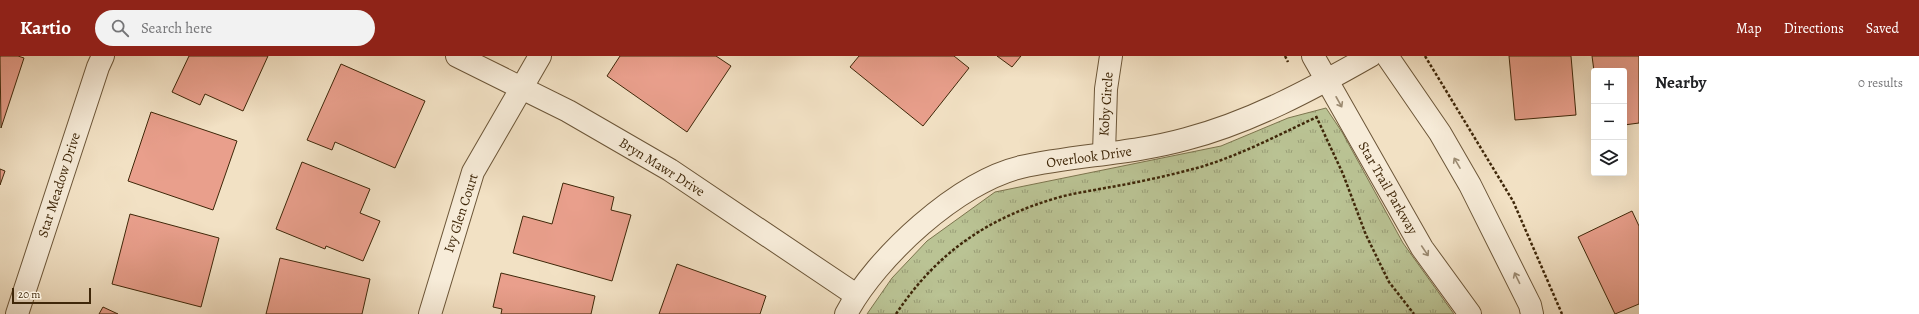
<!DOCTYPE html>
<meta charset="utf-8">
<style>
:root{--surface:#fff;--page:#f2f2f2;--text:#202124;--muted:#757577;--line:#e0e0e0;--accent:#8f2418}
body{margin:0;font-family:Alegreya,serif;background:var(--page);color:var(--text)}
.controls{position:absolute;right:12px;top:12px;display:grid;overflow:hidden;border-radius:4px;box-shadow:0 4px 16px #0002}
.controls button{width:36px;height:36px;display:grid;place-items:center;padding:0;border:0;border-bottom:1px solid var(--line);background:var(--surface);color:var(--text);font:20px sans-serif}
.scale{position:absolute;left:12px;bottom:10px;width:79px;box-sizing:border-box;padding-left:4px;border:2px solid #3f2709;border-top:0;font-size:11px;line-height:14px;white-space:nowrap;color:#3f2709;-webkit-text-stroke:3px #f7ecd9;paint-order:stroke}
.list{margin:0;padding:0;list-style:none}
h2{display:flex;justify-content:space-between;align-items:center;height:52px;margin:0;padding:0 16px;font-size:17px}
h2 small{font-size:13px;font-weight:400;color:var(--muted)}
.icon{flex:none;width:22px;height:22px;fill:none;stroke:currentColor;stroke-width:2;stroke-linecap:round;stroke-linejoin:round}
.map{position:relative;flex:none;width:1639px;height:258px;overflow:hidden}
header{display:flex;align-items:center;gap:24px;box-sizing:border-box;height:56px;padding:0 20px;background:var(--accent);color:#fff}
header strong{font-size:19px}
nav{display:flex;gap:22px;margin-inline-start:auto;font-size:14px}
.search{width:280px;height:36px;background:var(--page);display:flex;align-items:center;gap:10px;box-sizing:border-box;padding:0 14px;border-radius:22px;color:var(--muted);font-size:15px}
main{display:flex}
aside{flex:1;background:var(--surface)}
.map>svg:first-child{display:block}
</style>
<header>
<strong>Kartio</strong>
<div class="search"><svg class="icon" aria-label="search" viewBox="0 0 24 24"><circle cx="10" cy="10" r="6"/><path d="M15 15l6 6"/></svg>Search here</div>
<nav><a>Map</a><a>Directions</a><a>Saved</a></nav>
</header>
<main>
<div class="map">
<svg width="1639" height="258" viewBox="0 0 1639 258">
<defs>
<pattern id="grass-tufts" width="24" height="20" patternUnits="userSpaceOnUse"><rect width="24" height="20" fill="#bac394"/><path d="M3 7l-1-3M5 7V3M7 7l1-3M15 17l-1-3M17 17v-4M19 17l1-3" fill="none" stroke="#999e77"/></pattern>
</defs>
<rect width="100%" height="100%" fill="#f2e1c4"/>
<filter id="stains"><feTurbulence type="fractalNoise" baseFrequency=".005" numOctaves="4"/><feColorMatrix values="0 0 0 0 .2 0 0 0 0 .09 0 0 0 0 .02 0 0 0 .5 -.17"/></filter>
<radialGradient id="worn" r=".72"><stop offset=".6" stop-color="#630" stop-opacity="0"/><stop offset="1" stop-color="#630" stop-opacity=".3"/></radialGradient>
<polygon fill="url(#grass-tufts)" stroke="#7c754e" points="1326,52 1342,76 1403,187 1454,258 867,258 892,222 927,185 995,136 1221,90 1288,62"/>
<g fill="#e99f8c" stroke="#3f2709">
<polygon points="0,0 18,0 24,2 1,72"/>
<polygon points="189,0 268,0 243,55 205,38 200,49 172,36"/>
<polygon points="620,0 716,0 731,10 687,76 607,20"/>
<polygon points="859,0 954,0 969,12 923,70 850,11"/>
<polygon points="997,0 1021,0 1012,11"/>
<polygon points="1509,0 1571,0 1576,59 1515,64"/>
<polygon points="1592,0 1639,0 1639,67 1624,69 1624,15 1594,15"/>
<polygon points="341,8 425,45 395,112 335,86 332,94 307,84"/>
<polygon points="151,56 237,85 213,154 128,125"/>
<polygon points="302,106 370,133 360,157 380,165 363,205 326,190 325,193 276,173"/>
<polygon points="0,113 5,115 0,129"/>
<polygon points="563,127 614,141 611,154 631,159 612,225 513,197 523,160 552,168"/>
<polygon points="1632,155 1639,170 1639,248 1615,258 1578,181"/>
<polygon points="130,158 219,182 201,251 112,228"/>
<polygon points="280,202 370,223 362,258 266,258"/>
<polygon points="677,208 766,240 760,258 659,258"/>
<polygon points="501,217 595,240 591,258 501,258 502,253 493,251"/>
<polygon points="103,251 118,258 99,258"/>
</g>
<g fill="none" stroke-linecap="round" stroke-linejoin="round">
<defs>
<g id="minor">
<polyline points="457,0 568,55 670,114 856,239"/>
<polyline points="1104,97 1106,33 1111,0"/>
<polyline points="17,258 98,11 103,0"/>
<polyline points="430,258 473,116 540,0"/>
<path d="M846,258c30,-57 112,-132 175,-147 55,-12 111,-13 165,-28 65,-17 126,-50 184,-83"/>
</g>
<g id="tertiary">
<polyline points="1313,0 1422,192 1470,258"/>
<polyline points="1387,0 1440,77 1470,129 1530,249 1532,258"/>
</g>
</defs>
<use href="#minor" stroke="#6c5638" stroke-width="24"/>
<use href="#tertiary" stroke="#6c5638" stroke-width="24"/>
<g stroke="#3f2709" stroke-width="2.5" stroke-dasharray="3 2" stroke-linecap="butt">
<polyline points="1285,0 1288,6"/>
<polyline points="1425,0 1513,145 1562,258"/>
<polyline points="1316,60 1343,118 1366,179 1389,226 1414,258"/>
<path d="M896,258c41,-62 93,-97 164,-117 15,-4 30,-6 45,-9 30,-5 62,-12 92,-20 42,-12 81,-33 120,-51"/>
</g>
<use href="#minor" stroke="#f7ecd9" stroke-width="22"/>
<use href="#tertiary" stroke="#f7ecd9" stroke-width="22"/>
</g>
<defs><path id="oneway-shaft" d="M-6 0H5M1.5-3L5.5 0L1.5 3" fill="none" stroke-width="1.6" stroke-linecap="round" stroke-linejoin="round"/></defs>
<g stroke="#9b8a71">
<use href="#oneway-shaft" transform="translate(1339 46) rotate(61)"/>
<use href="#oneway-shaft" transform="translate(1457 107) rotate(-120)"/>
<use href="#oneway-shaft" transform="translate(1425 195) rotate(56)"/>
<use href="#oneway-shaft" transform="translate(1517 222) rotate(-116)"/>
</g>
<g text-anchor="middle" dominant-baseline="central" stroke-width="4" stroke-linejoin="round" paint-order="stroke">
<g font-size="14" fill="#3f2709" stroke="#f7ecd9">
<text transform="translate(1106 48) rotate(-86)">Koby Circle</text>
<text transform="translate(1089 101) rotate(-8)">Overlook Drive</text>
<text transform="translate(662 111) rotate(32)">Bryn Mawr Drive</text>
<text transform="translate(59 129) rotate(-72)">Star Meadow Drive</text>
<text transform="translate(1388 132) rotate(60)">Star Trail Parkway</text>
<text transform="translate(461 157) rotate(-72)">Ivy Glen Court</text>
</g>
</g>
<rect width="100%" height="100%" filter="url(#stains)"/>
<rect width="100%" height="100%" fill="url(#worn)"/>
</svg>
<div class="controls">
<button>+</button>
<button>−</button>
<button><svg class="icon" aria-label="layers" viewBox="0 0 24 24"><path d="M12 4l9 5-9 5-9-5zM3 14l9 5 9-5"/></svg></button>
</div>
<div class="scale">20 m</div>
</div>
<aside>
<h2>Nearby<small>0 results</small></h2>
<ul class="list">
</ul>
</aside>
</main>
